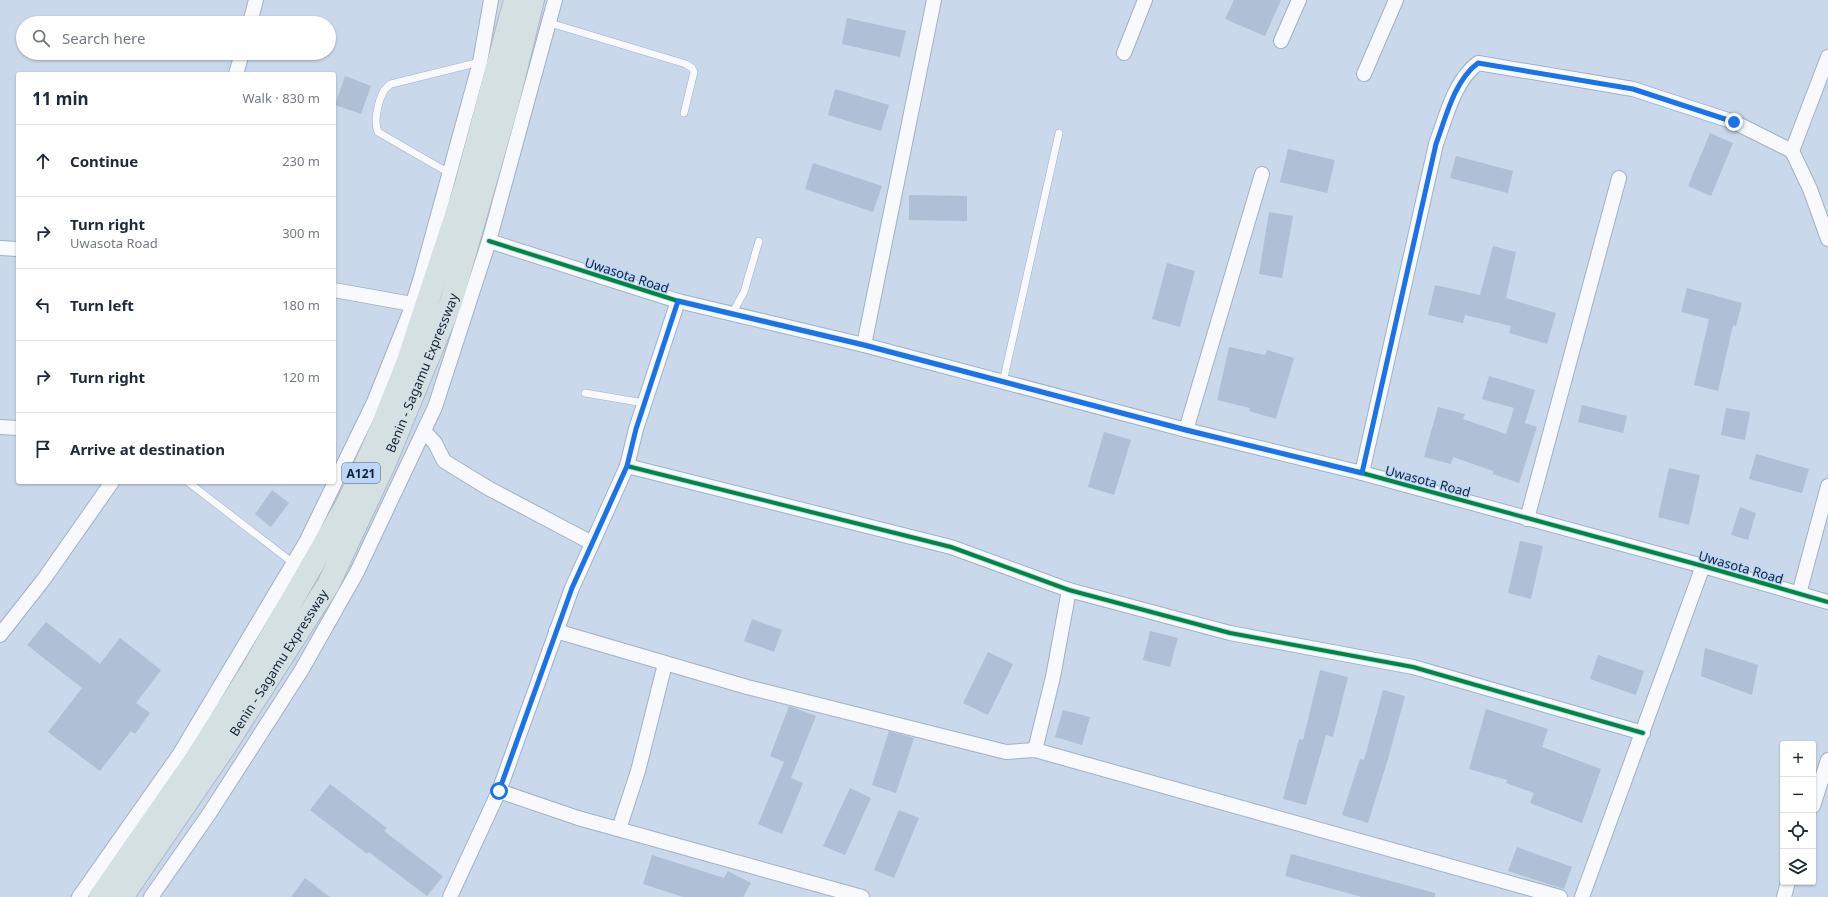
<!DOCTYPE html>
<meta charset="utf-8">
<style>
:root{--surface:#fff;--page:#f2f2f3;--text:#1f2937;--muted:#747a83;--line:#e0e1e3}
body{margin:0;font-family:"Noto Sans",sans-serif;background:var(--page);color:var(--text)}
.controls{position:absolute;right:12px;bottom:12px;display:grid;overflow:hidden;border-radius:4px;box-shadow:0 1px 3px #0004}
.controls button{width:36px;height:36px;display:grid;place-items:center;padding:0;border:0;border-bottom:1px solid var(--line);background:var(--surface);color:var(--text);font:20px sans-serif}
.stop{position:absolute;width:12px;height:12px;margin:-9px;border:3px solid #1a73e8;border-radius:50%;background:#fff}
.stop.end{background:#1a73e8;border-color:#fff;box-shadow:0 1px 4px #0008}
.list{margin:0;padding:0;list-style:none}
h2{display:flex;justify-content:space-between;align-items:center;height:52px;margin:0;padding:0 16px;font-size:17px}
h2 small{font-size:13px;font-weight:400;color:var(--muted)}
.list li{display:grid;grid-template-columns:26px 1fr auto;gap:12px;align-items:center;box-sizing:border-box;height:72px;padding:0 16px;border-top:1px solid var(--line)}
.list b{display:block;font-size:15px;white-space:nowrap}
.list p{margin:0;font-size:13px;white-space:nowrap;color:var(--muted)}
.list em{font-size:13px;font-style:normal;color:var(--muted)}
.icon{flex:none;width:22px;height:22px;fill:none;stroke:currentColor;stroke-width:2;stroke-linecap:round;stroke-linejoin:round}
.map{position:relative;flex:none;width:1828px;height:897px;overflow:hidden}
.search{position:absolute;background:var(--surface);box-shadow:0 1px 3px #0004;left:16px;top:16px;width:320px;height:44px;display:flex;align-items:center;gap:10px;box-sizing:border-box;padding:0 14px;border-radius:22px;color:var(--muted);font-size:15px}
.panel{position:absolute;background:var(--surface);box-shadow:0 1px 3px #0004;left:16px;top:72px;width:320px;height:412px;border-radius:4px}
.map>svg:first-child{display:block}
</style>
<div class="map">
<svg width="1828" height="897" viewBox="0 0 1828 897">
<rect width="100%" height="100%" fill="#cad8eb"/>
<g fill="#aebfd6">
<polygon points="1234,0 1281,0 1265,36 1225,19"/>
<polygon points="847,18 906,31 900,57 842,44"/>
<polygon points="345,76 371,86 361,114 335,105"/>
<polygon points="835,89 889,105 881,131 828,115"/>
<polygon points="1710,133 1733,143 1711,196 1688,186"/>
<polygon points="1288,149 1335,160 1327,193 1280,182"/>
<polygon points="1456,156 1513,171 1508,193 1450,178"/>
<polygon points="813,163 882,186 873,212 805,189"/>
<polygon points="909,195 967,196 967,221 909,220"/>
<polygon points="1269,212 1293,216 1282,278 1259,274"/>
<polygon points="1493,246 1516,252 1506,298 1556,313 1547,344 1509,333 1511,326 1465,315 1463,323 1428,315 1435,285 1480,295"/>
<polygon points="1167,263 1195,271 1180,327 1152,319"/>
<polygon points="1687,288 1742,303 1736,326 1733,325 1718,391 1694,385 1709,319 1681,312"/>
<polygon points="1229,347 1265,355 1267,350 1294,358 1276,419 1249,411 1250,408 1217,400"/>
<polygon points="1489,376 1535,390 1525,423 1537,427 1519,483 1493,474 1493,471 1453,457 1451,464 1424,457 1438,407 1465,414 1463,419 1506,434 1514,408 1482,399"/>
<polygon points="1582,405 1627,416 1623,433 1578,422"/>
<polygon points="1726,408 1750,412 1745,440 1721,435"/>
<polygon points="1104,432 1131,440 1114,495 1088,487"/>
<polygon points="1756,454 1809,469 1802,493 1749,479"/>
<polygon points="1669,468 1700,475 1689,525 1658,517"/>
<polygon points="272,490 289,503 271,527 255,514"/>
<polygon points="1740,507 1756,513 1748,540 1731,535"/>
<polygon points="1520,541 1543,546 1531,599 1508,593"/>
<polygon points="752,619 782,630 774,652 744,641"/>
<polygon points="46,622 100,664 120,638 161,670 136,703 150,713 135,734 131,731 100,771 48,732 82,688 27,645"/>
<polygon points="1150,631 1178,638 1170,667 1143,660"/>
<polygon points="1705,648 1758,665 1752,695 1701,676"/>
<polygon points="988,652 1013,664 988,715 963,703"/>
<polygon points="1598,655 1644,671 1636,695 1590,679"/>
<polygon points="1320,670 1348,677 1333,737 1326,735 1306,805 1283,799 1299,739 1303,740"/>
<polygon points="1383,690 1405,696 1388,759 1368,823 1342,815 1360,759 1364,760"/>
<polygon points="789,706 816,716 791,778 803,783 782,834 758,824 784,762 770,756"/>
<polygon points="1486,709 1548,729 1542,747 1601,769 1582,823 1530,803 1534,793 1506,783 1507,780 1469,769"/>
<polygon points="1063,710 1090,717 1082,745 1055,737"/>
<polygon points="889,731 914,738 896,793 872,785"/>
<polygon points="330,784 387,828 384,831 443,876 427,896 369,852 367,854 310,810"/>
<polygon points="850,788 871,798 845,855 823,846"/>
<polygon points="899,810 919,818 894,878 874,870"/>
<polygon points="1517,847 1572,867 1564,889 1508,871"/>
<polygon points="1291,854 1435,893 1435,897 1362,897 1285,876"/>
<polygon points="652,855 724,878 728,871 751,883 743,897 683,897 643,884"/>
<polygon points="305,878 330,897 291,897"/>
</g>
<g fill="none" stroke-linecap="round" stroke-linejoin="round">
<defs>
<g id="service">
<polyline points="550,23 686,64 692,68 694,72 684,113"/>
<path d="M449,173l-71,-41c-5,-11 1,-42 13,-48l89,-22"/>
<polyline points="732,314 744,292 759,241"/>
<polyline points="1003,382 1059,133"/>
<polyline points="585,393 644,403"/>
<polyline points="188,482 293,563"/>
</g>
<g id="minor">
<polyline points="250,23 256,0"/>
<polyline points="1281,41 1299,0"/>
<polyline points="1124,53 1145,0"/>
<polyline points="236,74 242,53"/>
<polyline points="1364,74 1396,0"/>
<polyline points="1792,151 1828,57"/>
<polyline points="489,241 678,301 864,345 1186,430 1362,473 1703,566 1828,602"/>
<polyline points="0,248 18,249"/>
<polyline points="334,290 412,304"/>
<polyline points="864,345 934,0"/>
<polyline points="0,427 18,428"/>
<polyline points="1186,430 1262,174"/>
<polyline points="424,431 435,443 444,461 488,488 592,543"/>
<polyline points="627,466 951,547 1069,590 1230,633 1413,667 1643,733"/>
<path d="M1362,473l74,-329c10,-27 18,-63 42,-81l155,26 101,33 58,29 18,38 18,50"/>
<polyline points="1527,519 1619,178"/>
<polyline points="1799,594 1828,486"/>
<polyline points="556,631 747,687 1006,752 1035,750 1560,897"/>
<polyline points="0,635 44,579 112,482"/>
<polyline points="1035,750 1053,677 1069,590"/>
<polyline points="499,791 578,818 862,897"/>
<polyline points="1813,806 1828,760"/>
<polyline points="619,829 638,771 665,664"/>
<polyline points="79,897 179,755 306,542 374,402 410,312 421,277 480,62 491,0"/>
<polyline points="151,897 209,814 301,671 357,572 435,407 489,241 555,0"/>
<polyline points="450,897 499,791 572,588 627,466 636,429 678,301"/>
<polyline points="1582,897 1703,566"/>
<polyline points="1784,897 1788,882"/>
</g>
<g id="trunk">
<polyline points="100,897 196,759 251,672 346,506 377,439 408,361 465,188 515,0"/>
<path id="s1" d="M122,897l102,-149 104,-163 56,-120 67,-163 56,-196 26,-106"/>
</g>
</defs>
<use href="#service" stroke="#a2b0c3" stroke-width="8"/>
<use href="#minor" stroke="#a2b0c3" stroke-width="16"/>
<use href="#trunk" stroke="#afb8c4" stroke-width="24"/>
<use href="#service" stroke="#f7f9fc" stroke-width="7"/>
<use href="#minor" stroke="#f7f9fc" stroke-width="14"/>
<use href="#trunk" stroke="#d4e0e2" stroke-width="22"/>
<defs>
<g id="cycleway">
<polyline points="489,241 678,301 864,345 1186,430 1362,473 1703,566 1828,602"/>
<polyline points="627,466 951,547 1069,590 1230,633 1413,667 1643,733"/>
</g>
</defs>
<use href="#cycleway" stroke="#bcd6f9" stroke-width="6"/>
<use href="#cycleway" stroke="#00873e" stroke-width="4"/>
</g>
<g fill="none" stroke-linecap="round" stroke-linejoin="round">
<path stroke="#1a73e8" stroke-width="5" d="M499,791l73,-203 55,-122 9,-37 42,-128 186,44 322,85 176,43 74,-329c10,-27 18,-63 42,-81l155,26 101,33"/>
</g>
<g text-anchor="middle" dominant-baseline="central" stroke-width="3" stroke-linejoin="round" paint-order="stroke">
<rect fill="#bcd6f9" stroke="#445770" stroke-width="1" x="342" y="463" width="38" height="20" rx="3"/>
<g font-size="12" font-weight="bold" fill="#102136">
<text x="361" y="473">A121</text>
</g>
<g font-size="13" fill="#102136" stroke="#bcd6f9">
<text transform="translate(627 275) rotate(18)">Uwasota Road</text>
<text stroke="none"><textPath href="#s1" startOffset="606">Benin - Sagamu Expressway</textPath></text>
<text transform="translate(1428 481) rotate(15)">Uwasota Road</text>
<text transform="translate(1741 567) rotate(16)">Uwasota Road</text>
<text stroke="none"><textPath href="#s1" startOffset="282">Benin - Sagamu Expressway</textPath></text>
</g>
</g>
</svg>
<div class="controls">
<button>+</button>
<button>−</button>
<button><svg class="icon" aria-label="locate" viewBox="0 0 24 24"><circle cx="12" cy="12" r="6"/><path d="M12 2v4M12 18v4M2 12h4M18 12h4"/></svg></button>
<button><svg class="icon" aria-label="layers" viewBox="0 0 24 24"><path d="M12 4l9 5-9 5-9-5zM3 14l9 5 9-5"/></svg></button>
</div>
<div class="stop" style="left:499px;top:791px"></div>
<div class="stop end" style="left:1734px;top:122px"></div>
<div class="search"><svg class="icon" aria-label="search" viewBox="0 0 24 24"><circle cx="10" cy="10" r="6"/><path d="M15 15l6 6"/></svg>Search here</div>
<section class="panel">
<h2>11 min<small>Walk · 830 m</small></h2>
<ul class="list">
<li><svg class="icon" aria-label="ahead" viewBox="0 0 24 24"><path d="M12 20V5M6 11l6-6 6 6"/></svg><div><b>Continue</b></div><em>230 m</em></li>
<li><svg class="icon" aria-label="right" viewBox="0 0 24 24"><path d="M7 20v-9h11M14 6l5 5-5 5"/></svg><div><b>Turn right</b><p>Uwasota Road</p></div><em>300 m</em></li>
<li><svg class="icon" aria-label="left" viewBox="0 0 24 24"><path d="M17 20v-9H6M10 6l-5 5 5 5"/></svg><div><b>Turn left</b></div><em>180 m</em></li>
<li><svg class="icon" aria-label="right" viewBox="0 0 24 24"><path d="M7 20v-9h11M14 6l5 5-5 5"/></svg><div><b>Turn right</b></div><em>120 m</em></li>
<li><svg class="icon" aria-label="arrive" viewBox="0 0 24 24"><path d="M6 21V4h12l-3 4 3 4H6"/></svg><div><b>Arrive at destination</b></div></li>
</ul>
</section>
</div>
